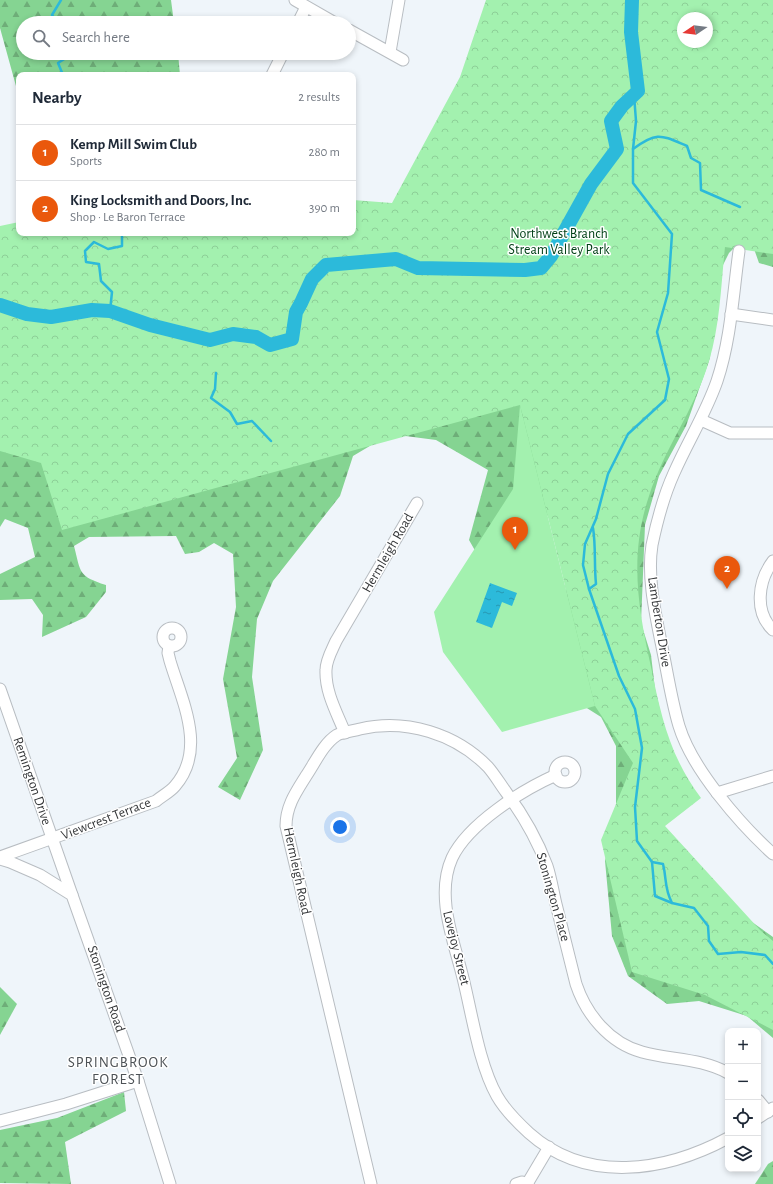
<!DOCTYPE html>
<meta charset="utf-8">
<style>
:root{--surface:#fff;--page:#f6f6f7;--text:#1f2937;--muted:#747a83;--line:#e0e1e3;--accent:#ea580c}
body{margin:0;font-family:"Alegreya Sans",sans-serif;background:var(--page);color:var(--text)}
.controls{position:absolute;right:12px;bottom:12px;display:grid;overflow:hidden;border-radius:8px;box-shadow:0 2px 6px #0003}
.controls button{width:36px;height:36px;display:grid;place-items:center;padding:0;border:0;border-bottom:1px solid var(--line);background:var(--surface);color:var(--text);font:20px sans-serif}
.compass{position:absolute;left:677px;top:12px;width:36px;height:36px;border-radius:50%;background:var(--surface);box-shadow:0 2px 6px #0003;rotate:257deg}
.you{position:absolute;left:340px;top:827px;width:14px;height:14px;margin:-10px;border:3px solid #fff;border-radius:50%;background:#1a73e8;box-shadow:0 0 0 6px #1a73e833}
.badge{display:grid;place-items:center;width:26px;height:26px;border-radius:50%;background:var(--accent);color:#fff;font-size:13px;font-weight:700}
.pin{position:absolute;translate:-50% -33px;filter:drop-shadow(0 1px 2px #0008)}
.pin::after{content:'';position:absolute;top:21px;width:14px;height:12px;background:inherit;clip-path:polygon(0 0,100% 0,50% 100%)}
.list{margin:0;padding:0;list-style:none}
h2{display:flex;justify-content:space-between;align-items:center;height:52px;margin:0;padding:0 16px;font-size:17px}
h2 small{font-size:13px;font-weight:400;color:var(--muted)}
.list li{display:grid;grid-template-columns:26px 1fr auto;gap:12px;align-items:center;box-sizing:border-box;height:56px;padding:0 16px;border-top:1px solid var(--line)}
.list b{display:block;font-size:15px;white-space:nowrap}
.list p{margin:0;font-size:13px;white-space:nowrap;color:var(--muted)}
.list em{font-size:13px;font-style:normal;color:var(--muted)}
.icon{flex:none;width:22px;height:22px;fill:none;stroke:currentColor;stroke-width:2;stroke-linecap:round;stroke-linejoin:round}
.map{position:relative;flex:none;width:773px;height:1184px;overflow:hidden}
.search{position:absolute;background:var(--surface);box-shadow:0 2px 6px #0003;left:16px;top:16px;width:340px;height:44px;display:flex;align-items:center;gap:10px;box-sizing:border-box;padding:0 14px;border-radius:22px;color:var(--muted);font-size:15px}
.panel{position:absolute;background:var(--surface);box-shadow:0 2px 6px #0003;left:16px;top:72px;width:340px;height:164px;border-radius:8px}
.map>svg:first-child{display:block}
</style>
<div class="map">
<svg width="773" height="1184" viewBox="0 0 773 1184">
<defs>
<pattern id="forest-firs" width="22" height="20" patternUnits="userSpaceOnUse"><rect width="22" height="20" fill="#85d492"/><path d="M5 1l3.5 6h-7zM16 11l3.5 6h-7z" fill="#6ead78"/></pattern>
<pattern id="park-crowns" width="20" height="18" patternUnits="userSpaceOnUse"><rect width="20" height="18" fill="#a3f1af"/><path d="M2 6a3 3 0 1 1 6 0M12 15a3 3 0 1 1 6 0" fill="none" stroke="#8dcf97"/></pattern>
<pattern id="water-ripples" width="26" height="14" patternUnits="userSpaceOnUse"><rect width="26" height="14" fill="#2cbada"/><path d="M2 4q2-2 4 0t4 0M15 11q2-2 4 0t4 0" fill="none" stroke="#2698b2"/></pattern>
</defs>
<rect width="100%" height="100%" fill="#eff5fa"/>
<g fill="url(#forest-firs)" fill-rule="evenodd">
<polygon points="0,0 171,0 174,23 23,23 23,53 178,53 180,75 19,75 19,97 0,28"/>
<path d="M773,0v267l-14,-4 -6,-17 -10,-2 -10,5 -4,4 -12,24 -7,81 -24,68 -27,50 -14,49 -4,98 10,32 4,34 20,85 -18,51 85,90 31,22v101l-26,-22 -48,-15 -32,3 -39,-28 -16,-40 -7,-75 11,-46v-69l-15,-29 -19,-12 -24,-171 -16,-28 -65,48 -8,-14 19,-70 -52,-30 -46,-6 -37,22 -13,40 -67,85 -16,38 -5,58 11,73 -23,50 -22,-13 19,-29 -14,-79 13,-72 -3,-53 -19,-11 -15,9 -14,2 -9,-18 -87,1 -15,9c7,27 4,30 32,39v7l-20,25 -44,20 1,-22 -11,-16 -32,1v-26l35,-17 -7,-29 -23,-9 -5,8v-204l203,24 438,-322zM683,18h24v24h-24z"/>
<polygon points="0,987 17,1004 0,1035"/>
<polygon points="124,1092 126,1111 65,1142 71,1184 0,1183 0,1130 57,1118"/>
<polygon points="773,1161 773,1184 755,1184 768,1164"/>
</g>
<path fill="url(#park-crowns)" fill-rule="evenodd" d="M486,0h287v254l-48,-7c-4,38 -5,78 -16,114 -14,48 -45,88 -60,135 -20,59 -11,112 2,171 10,49 19,90 50,131l-36,28 95,104 13,11v89l-68,-35 -73,-23 -31,-132 32,-77 -38,-57 -75,-301 -458,125 -21,-67 -41,-12v-225l19,-4v11h334v-33l39,3 68,-126zM683,18h24v24h-24z"/>
<polygon fill="#a3f1af" points="520,405 595,706 502,732 443,652 434,612 513,489"/>
<polygon fill="url(#water-ripples)" points="490,583 517,593 512,606 502,602 492,628 476,622"/>
<g fill="none" stroke-linecap="round" stroke-linejoin="round">
<g stroke="#2cbada" stroke-width="2.5">
<polyline points="61,0 52,15 57,22 63,20 64,23"/>
<polyline points="63,75 58,63 69,56 69,53"/>
<polyline points="634,95 636,121 633,149 633,183 672,234 668,293 657,332 669,379 665,400 628,434 608,474 596,519 585,544 583,565 589,589 619,676 635,709 642,748 635,807 637,841 652,862 655,896 672,903 694,908 708,926 709,941 718,954 741,952 765,955 773,964"/>
<path d="M633,149c24,-18 28,-14 54,-3l4,12 9,5 1,27 39,17"/>
<polyline points="110,311 112,292 101,281 99,264 86,262 85,251 94,242 108,249 122,246 122,233"/>
<polyline points="216,373 215,389 211,398 230,412 237,424 252,421 271,441"/>
<path d="M589,589l7,-5c-2,-19 0,-38 -3,-56"/>
<path d="M652,862l11,2c4,16 1,24 9,39"/>
</g>
<polyline stroke="#2cbada" stroke-width="14" points="0,305 27,314 51,317 92,310 110,311 150,325 210,340 233,334 256,337 270,345 292,339 296,312 301,303 312,279 326,265 396,259 418,268 525,270 541,268 551,256 591,184 617,149 611,121 622,106 638,91 631,32 632,0"/>
<defs>
<g id="minor">
<polyline points="295,0 335,23"/>
<polyline points="298,23 306,7"/>
<polyline points="349,30 403,60"/>
<polyline points="390,52 399,0"/>
<polyline points="272,75 283,53"/>
<path d="M739,251c-6,43 -8,88 -22,130 -11,32 -29,60 -43,92 -10,22 -17,48 -22,72 -5,31 3,67 9,97 6,28 10,57 18,84 13,43 61,98 94,128"/>
<polyline points="731,314 773,320"/>
<polyline points="701,420 730,433 773,433"/>
<path d="M773,561c-15,20 -19,51 0,69"/>
<circle cx="172" cy="637" r="9"/>
<polyline points="0,689 72,895"/>
<path d="M345,733c-8,-20 -20,-41 -19,-63 0,-10 6,-20 10,-29l81,-138"/>
<circle cx="565" cy="772" r="10"/>
<path d="M556,775c-34,15 -88,49 -104,83 -17,38 2,83 11,120 9,36 16,86 34,118 8,14 20,26 32,37 57,51 136,39 199,5"/>
<polyline points="717,793 773,776"/>
<path d="M0,857l156,-56c6,-5 14,-9 19,-15 32,-37 7,-85 -5,-125l-2,-8 1,-7"/>
<polyline points="0,859 10,862 40,875 72,895 138,1081 170,1184"/>
<polyline points="758,1100 768,1112"/>
<polyline points="758,1118 773,1108"/>
<polyline points="0,1121 66,1104 138,1081"/>
<path d="M371,1184l-85,-358c0,-20 10,-34 20,-50 9,-13 17,-32 31,-41 7,-3 16,-4 23,-6 46,-11 96,5 128,38 7,8 12,17 18,25 17,23 31,47 41,74 4,12 6,26 9,38 7,27 13,53 20,80 10,30 33,59 66,68 29,8 59,6 86,21"/>
<polyline points="516,1184 522,1182 528,1184"/>
<polyline points="527,1184 549,1147"/>
</g>
</defs>
<use href="#minor" stroke="#b8bdc2" stroke-width="13"/>
<use href="#minor" stroke="#fff" stroke-width="11"/>
</g>
<g text-anchor="middle" dominant-baseline="central" stroke-width="3" stroke-linejoin="round" paint-order="stroke">
<g font-size="14" fill="#024117" stroke="#fff">
<text x="559" y="234">Northwest Branch<tspan x="559" dy="16">Stream Valley Park</tspan></text>
</g>
<g font-size="14" fill="#36383a" stroke="#fff">
<text transform="translate(388 553) rotate(-60)">Hermleigh Road</text>
<text transform="translate(659 622) rotate(81)">Lamberton Drive</text>
<text transform="translate(32 781) rotate(71)">Remington Drive</text>
<text transform="translate(106 819) rotate(-21)">Viewcrest Terrace</text>
<text transform="translate(297 871) rotate(78)">Hermleigh Road</text>
<text transform="translate(553 897) rotate(74)">Stonington Place</text>
<text transform="translate(456 948) rotate(76)">Lovejoy Street</text>
<text transform="translate(106 989) rotate(71)">Stonington Road</text>
</g>
<g font-size="15" letter-spacing="1" fill="#4d5256" stroke="#fff">
<text x="118" y="1062">SPRINGBROOK<tspan x="118" dy="17">FOREST</tspan></text>
</g>
</g>
</svg>
<div class="controls">
<button>+</button>
<button>−</button>
<button><svg class="icon" aria-label="locate" viewBox="0 0 24 24"><circle cx="12" cy="12" r="6"/><path d="M12 2v4M12 18v4M2 12h4M18 12h4"/></svg></button>
<button><svg class="icon" aria-label="layers" viewBox="0 0 24 24"><path d="M12 4l9 5-9 5-9-5zM3 14l9 5 9-5"/></svg></button>
</div>
<svg class="compass" viewBox="-18 -18 36 36"><path d="M0-13l5 13h-10z" fill="#e53935"/><path d="M0 13l5-13h-10z" fill="#747a83"/></svg>
<div class="you"></div>
<div class="pin badge" style="left:515px;top:550px">1</div>
<div class="pin badge" style="left:727px;top:589px">2</div>
<div class="search"><svg class="icon" aria-label="search" viewBox="0 0 24 24"><circle cx="10" cy="10" r="6"/><path d="M15 15l6 6"/></svg>Search here</div>
<section class="panel">
<h2>Nearby<small>2 results</small></h2>
<ul class="list">
<li><span class="badge">1</span><div><b>Kemp Mill Swim Club</b><p>Sports</p></div><em>280 m</em></li>
<li><span class="badge">2</span><div><b>King Locksmith and Doors, Inc.</b><p>Shop · Le Baron Terrace</p></div><em>390 m</em></li>
</ul>
</section>
</div>
